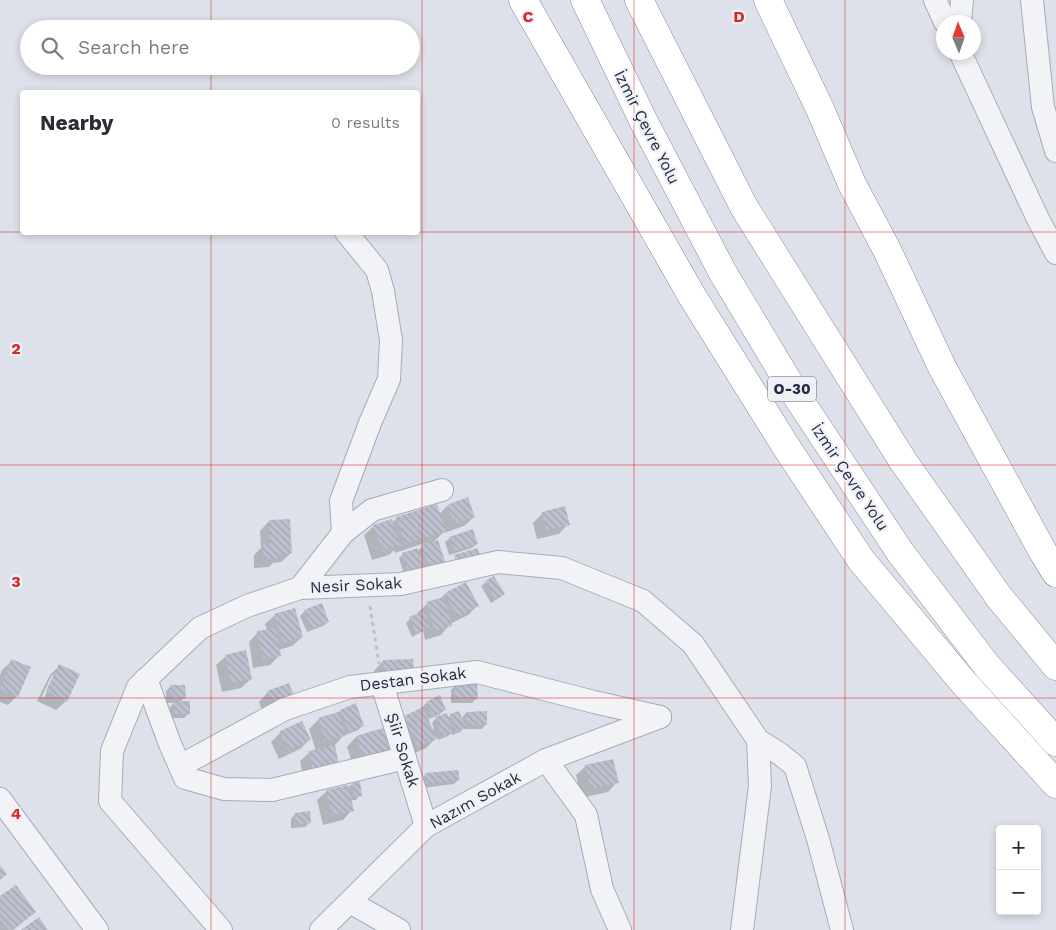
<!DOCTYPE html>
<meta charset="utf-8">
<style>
:root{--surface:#fff;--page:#f7f7f7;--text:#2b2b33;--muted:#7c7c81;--line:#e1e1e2}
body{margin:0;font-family:"Work Sans",sans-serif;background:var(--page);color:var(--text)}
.controls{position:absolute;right:15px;bottom:15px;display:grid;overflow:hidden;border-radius:5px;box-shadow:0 2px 8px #0003}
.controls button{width:45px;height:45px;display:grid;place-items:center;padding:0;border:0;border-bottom:1px solid var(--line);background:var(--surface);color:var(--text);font:25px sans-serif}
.compass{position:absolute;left:936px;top:15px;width:45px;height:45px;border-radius:50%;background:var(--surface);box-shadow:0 2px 8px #0003;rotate:358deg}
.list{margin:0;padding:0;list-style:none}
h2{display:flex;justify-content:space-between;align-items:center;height:65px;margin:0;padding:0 20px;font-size:21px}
h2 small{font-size:16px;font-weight:400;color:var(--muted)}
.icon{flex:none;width:28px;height:28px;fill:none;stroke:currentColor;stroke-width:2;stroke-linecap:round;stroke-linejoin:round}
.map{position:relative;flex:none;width:1056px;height:930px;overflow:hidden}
.search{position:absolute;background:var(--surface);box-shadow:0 2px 8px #0003;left:20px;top:20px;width:400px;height:55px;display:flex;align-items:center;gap:12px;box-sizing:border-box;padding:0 18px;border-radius:28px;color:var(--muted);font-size:19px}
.panel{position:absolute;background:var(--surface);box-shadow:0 2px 8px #0003;left:20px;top:90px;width:400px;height:145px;border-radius:5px}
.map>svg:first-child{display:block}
</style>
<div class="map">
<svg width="1056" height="930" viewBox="0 0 1056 930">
<defs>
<pattern id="building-back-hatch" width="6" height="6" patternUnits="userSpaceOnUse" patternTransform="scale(1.25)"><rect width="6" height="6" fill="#bcbfcd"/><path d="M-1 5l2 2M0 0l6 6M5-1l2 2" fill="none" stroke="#a1a4b1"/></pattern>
</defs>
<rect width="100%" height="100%" fill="#dfe1ea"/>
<g fill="#0003" fill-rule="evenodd">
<polygon points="447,506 474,517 464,526 444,533 444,532 432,543 445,564 405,577 399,558 403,554 418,551 425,543 395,553 394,550 389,555 372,560 364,535 374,526 392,523 397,518 439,514"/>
<polygon points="543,513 568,524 559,534 537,539 533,523"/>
<polygon points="269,521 291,553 281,562 273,563 269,567 254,568 254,555 261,548 260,531"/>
<polygon points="450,538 477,544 472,548 449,555 445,542"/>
<polygon points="486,582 504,594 491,603 481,586"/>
<polygon points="445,594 477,606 468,615 450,624 441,635 425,640 423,631 412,637 406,623 410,619 418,615 417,613 427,604 439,600"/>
<polygon points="305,611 328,622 323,626 307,632 300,616"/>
<polygon points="275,615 302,637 292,646 279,650 280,655 270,665 253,668 249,642 258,632 267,630 265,624"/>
<polygon points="226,656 251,679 241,688 222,692 216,665"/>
<polygon points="12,661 17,696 8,705 0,702 0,675 2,670"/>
<polygon points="383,661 412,673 374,684 374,671"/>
<path d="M59,666l7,35 -10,9 -19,-9 13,-26zM52,675h3l-11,23 -2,-2z"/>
<polygon points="288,684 265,718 259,702 268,692"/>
<polygon points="456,685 476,699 472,703 451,703 451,690"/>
<polygon points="171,686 184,698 180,702 189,713 184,718 170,718 170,707 174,703 166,703 166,691"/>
<polygon points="427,703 445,709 440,714 427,720 432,729 434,729 432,723 436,718 447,718 451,715 461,719 466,713 486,724 482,729 463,729 460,732 452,735 451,733 448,736 438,740 437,737 426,748 408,756 395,726 405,717 423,709 422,707"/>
<polygon points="340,711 363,725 358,730 343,736 304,780 300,761 310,752 316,751 309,729 319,719 337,714"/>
<polygon points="281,732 309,740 300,749 279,759 271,742"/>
<polygon points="356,737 380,761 354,769 347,747"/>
<polygon points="586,766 617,782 608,792 581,798 576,775"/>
<polygon points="426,774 458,780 454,784 422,788 421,779"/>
<polygon points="352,784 360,795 356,800 350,800 352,810 343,820 323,825 317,800 327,791 347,788"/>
<polygon points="295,814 310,822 305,827 291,828 291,819"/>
<polygon points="0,898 35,912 13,930 0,930"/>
</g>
<g fill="url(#building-back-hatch)">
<polygon points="468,497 475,517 454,524 447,505"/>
<polygon points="437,504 446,531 405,544 396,517"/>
<polygon points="565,506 570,525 546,530 542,512"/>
<polygon points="290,519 292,553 280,554 280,558 264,559 263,544 270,544 269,520"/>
<polygon points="392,519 400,546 382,551 373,525"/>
<polygon points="473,529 478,544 454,551 449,537"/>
<polygon points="438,540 446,564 429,569 421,545"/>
<polygon points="418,548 425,569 409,574 402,553"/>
<polygon points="478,548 480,558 457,565 454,555"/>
<polygon points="494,576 505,594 496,600 485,581"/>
<polygon points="466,582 479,606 457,617 445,593"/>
<polygon points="444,597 452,626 435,631 426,602"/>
<polygon points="322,603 329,622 311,629 304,610"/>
<polygon points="295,608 303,637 283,643 274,614"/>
<polygon points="424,611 431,626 416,633 409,617"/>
<polygon points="276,628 281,656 263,659 257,631"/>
<polygon points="246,650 252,679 231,683 225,655"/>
<polygon points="11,659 31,667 18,697 0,689"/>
<polygon points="413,659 414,674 383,675 383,660"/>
<polygon points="59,664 80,674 67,702 46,691"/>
<polygon points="289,683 296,701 275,710 267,691"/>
<polygon points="455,684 477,684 478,699 455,699"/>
<polygon points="170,685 185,685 186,699 170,699"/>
<polygon points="440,695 446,710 432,716 426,702"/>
<rect x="174" y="701" width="16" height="13"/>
<polygon points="356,703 364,726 348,732 340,710"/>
<polygon points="423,707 437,739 418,747 404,716"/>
<polygon points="459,711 466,728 457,732 450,714"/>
<polygon points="487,711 487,725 466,725 466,712"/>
<polygon points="338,712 345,735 325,741 318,718"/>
<polygon points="447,713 454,732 442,737 435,717"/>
<polygon points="302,721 311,740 288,750 280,731"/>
<polygon points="383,728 391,752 363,760 356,736"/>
<polygon points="335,745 339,766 313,771 309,751"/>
<polygon points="613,759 619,783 591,789 585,765"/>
<polygon points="458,770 460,780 426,784 425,773"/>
<polygon points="360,781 362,796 354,797 352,783"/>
<polygon points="348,785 354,811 332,816 326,790"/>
<polygon points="310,811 311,823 295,824 295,813"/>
<polygon points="0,865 7,874 0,880"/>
<polygon points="16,885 36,912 12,930 8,930 0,919 0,896"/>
<polygon points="39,917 48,930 21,930"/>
</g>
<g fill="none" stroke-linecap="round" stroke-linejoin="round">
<defs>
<g id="minor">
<polyline points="935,0 945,22"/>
<polyline points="1032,0 1043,107 1056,151"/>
<polyline points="960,22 962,0"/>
<polyline points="960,52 1037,217 1056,253"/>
<polyline points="343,533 341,501 370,423 389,379 391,340 383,291 377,270 346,232"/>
<polyline points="300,588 343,533 372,510 442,490"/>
<polyline points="146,679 170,744 185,778 224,789 272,790 405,758"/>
<polyline points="382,684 426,826"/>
<polyline points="546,760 586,815 602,889 620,930"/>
<polyline points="180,766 285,709 350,687 477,672 594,702 660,717"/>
<polyline points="0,799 97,930"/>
<polyline points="350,902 399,930"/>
<polyline points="221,930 110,801 112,751 138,687 200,628 247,606 300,588 401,584 498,562 562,568 643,601 693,644 758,740 780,754 795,766 818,839 842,930"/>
<polyline points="321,930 426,826 546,760 660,717"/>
<polyline points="742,930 760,786 758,740"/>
</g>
<g id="highway">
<polyline points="523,0 692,296 785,445 861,560 964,683 1056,784"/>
<polyline points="585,0 644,122 723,273 798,398 900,552 987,666 1056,742"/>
<polyline points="639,0 744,207 903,461 999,597 1056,666"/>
<polyline points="768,0 820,109 852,184 887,250 942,367 1043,552 1056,573"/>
</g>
</defs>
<use href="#minor" stroke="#a8aab8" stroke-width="24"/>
<use href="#highway" stroke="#858ba1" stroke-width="29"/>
<polyline stroke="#bdbfc8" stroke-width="3" stroke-dasharray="4 4" stroke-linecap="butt" points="370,606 379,664"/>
<use href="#minor" stroke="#f2f3f7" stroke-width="22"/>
<use href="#highway" stroke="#fff" stroke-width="28"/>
</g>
<path fill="none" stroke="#d62828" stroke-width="1" stroke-opacity="0.55" d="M211,0v29M422,0v930M634,0v930M845,0v930M211,66v26M0,232h22M22,232h396M211,232v698M418,232h638M0,465h1056M0,698h1056"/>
<g text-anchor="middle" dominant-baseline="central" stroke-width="4.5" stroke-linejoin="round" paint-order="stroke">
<rect fill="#eff1f7" stroke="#626678" stroke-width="1" x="768" y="376.5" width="48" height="25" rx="4"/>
<g font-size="15" font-weight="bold" fill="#262b42">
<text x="792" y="389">O-30</text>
</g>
<g font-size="16" fill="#262b42" stroke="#eff1f7">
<text transform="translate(647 127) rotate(63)">İzmir Çevre Yolu</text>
<text transform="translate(850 477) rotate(56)">İzmir Çevre Yolu</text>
<text transform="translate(356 585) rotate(-3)">Nesir Sokak</text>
<text transform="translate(413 679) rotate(-7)">Destan Sokak</text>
<text transform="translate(403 750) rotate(73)">Şiir Sokak</text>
<text transform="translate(475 800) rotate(-29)">Nazım Sokak</text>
</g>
</g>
<g font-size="16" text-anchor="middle" font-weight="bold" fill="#d62828" stroke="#eff1f7" stroke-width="4.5" stroke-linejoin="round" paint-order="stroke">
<text x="528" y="22">C</text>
<text x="739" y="22">D</text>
<text x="16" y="354">2</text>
<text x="16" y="587">3</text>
<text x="16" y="819">4</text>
</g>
</svg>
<div class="controls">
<button>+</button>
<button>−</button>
</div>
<svg class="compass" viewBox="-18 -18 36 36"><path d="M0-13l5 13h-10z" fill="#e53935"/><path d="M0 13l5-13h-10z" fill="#7c7c81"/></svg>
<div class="search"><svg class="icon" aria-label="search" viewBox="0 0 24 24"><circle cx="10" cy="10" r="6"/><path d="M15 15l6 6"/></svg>Search here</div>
<section class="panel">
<h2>Nearby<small>0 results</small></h2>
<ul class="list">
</ul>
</section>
</div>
